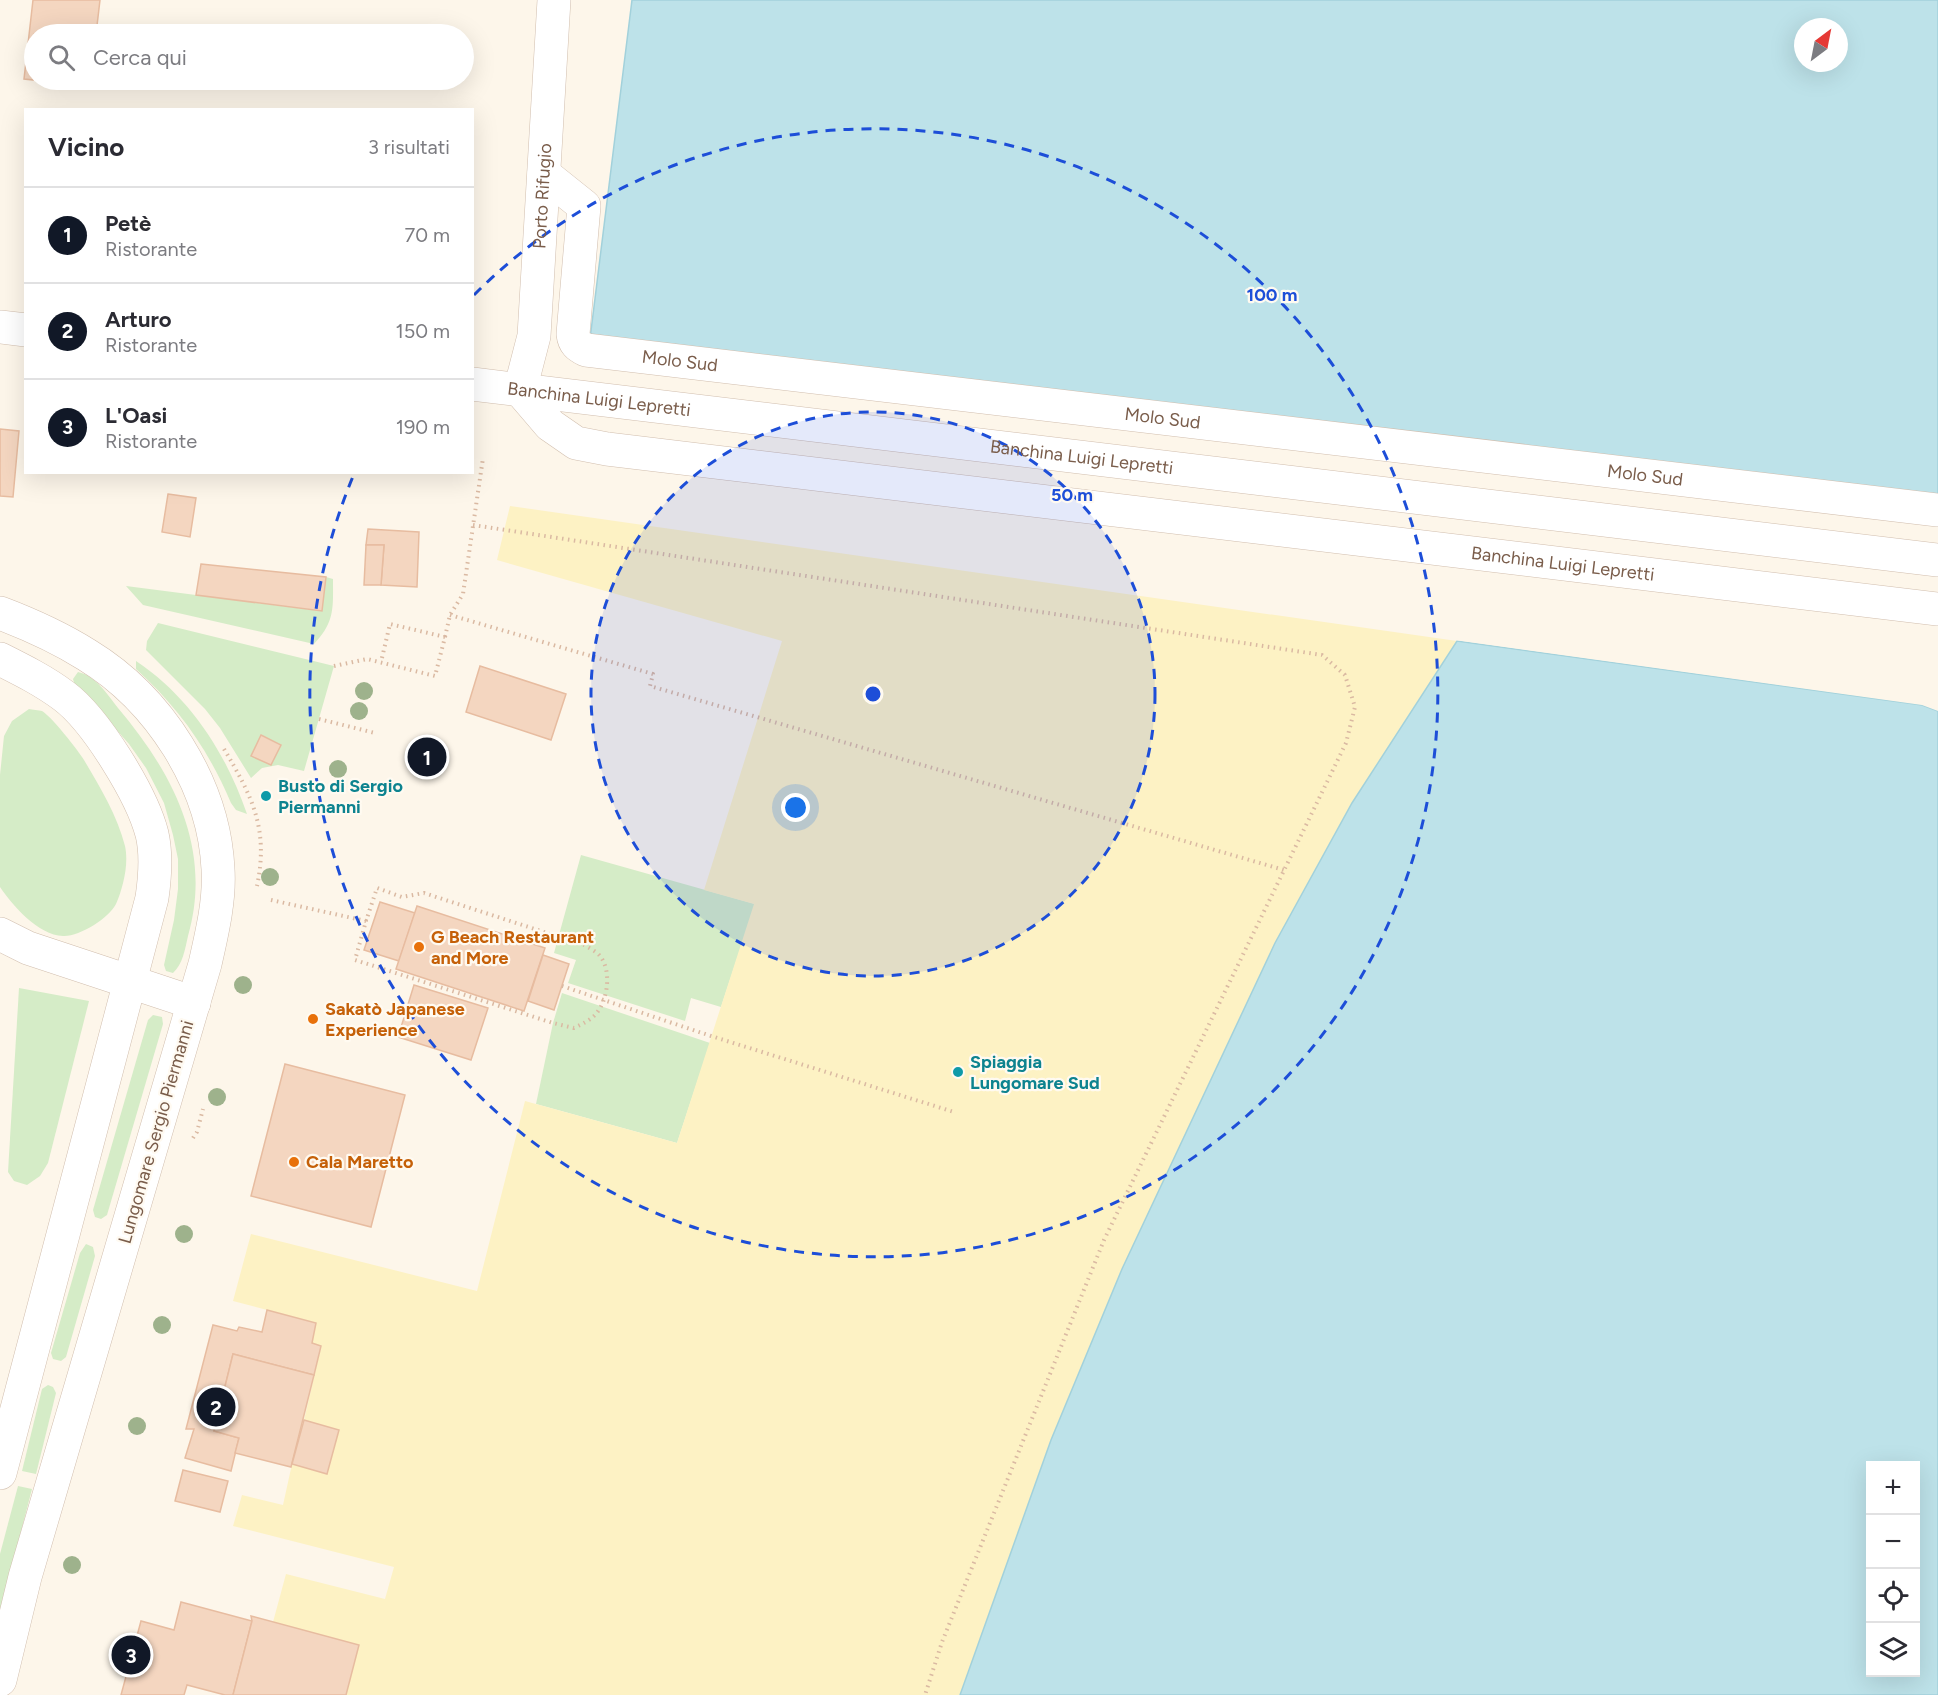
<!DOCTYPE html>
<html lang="it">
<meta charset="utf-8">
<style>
:root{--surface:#fff;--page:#f7f7f7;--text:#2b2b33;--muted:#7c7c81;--line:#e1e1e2;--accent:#111827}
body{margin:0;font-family:Figtree,sans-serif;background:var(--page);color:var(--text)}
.controls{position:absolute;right:18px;bottom:18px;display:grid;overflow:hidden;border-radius:0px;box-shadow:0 6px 24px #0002}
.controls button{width:54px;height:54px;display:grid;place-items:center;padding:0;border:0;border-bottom:2px solid var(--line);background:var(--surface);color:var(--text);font:30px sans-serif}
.compass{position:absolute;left:1794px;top:18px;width:54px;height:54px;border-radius:50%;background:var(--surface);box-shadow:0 6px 24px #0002;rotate:32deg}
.you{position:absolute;left:796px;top:808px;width:21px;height:21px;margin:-15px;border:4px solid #fff;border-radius:50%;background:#1a73e8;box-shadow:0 0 0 9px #1a73e833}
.badge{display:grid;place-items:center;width:39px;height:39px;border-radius:50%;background:var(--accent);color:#fff;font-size:20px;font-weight:700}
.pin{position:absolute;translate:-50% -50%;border:3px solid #fff;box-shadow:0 2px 6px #0006}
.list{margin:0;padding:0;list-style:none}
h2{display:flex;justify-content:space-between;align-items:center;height:78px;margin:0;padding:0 24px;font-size:26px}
h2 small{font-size:20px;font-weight:400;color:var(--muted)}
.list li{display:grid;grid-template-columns:39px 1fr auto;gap:18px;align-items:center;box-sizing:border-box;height:96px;padding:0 24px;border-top:2px solid var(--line)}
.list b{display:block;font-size:22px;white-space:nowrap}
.list p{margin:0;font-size:20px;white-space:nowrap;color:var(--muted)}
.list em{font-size:20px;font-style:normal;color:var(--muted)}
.icon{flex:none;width:33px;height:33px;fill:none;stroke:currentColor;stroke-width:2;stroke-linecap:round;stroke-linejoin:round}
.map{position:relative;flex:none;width:1938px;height:1695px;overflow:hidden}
.search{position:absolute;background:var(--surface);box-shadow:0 6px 24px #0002;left:24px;top:24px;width:450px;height:66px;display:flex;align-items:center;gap:15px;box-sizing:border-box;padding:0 21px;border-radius:33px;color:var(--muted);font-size:22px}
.panel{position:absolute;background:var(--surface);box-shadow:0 6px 24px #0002;left:24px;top:108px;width:450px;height:366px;border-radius:0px}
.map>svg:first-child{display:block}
</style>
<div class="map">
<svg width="1938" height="1695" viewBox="0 0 1938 1695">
<rect width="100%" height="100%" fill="#fdf6ea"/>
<g fill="#d5ecc7">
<path d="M326,577l7,2c0,29 2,43 -19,65l-171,-39 -17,-19 195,25z"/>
<polygon points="158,623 334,666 304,771 278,765 262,768 251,778 220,728 205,709 146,650 147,641"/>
<path d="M136,661c54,36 90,92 111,153l-11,-4 -5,-7c-23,-54 -52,-95 -95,-134z"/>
<path d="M78,672c18,4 29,22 40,36 55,65 95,141 70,228 -3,13 -5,28 -15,37l-7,-2 -2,-6 10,-45 4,-31v-30l-5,-24 -9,-32 -18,-35 -17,-24 -39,-44 -14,-10 -3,-11z"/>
<path d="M29,709c3,1 10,1 13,2 9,5 36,39 42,49 16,27 33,55 41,86 4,18 -2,42 -9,58 -7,14 -37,33 -53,32 -25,-1 -50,-30 -63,-49v-112l4,-39 8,-15z"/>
<polygon points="581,855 755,904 721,1007 691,998 685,1021 568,983 576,960 554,953"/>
<polygon points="19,988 89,1001 48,1163 40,1176 27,1185 14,1181 8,1172"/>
<polygon points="562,993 710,1043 677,1143 536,1104 553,1023"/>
<polygon points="153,1015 162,1017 163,1024 107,1215 101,1219 95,1217 93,1210 148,1020"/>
<polygon points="86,1244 93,1247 95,1256 66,1357 61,1361 53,1359 51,1353 80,1253"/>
<polygon points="48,1385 53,1387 56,1393 36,1474 22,1471 42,1389"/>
<polygon points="18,1486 32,1489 0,1613 0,1554"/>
</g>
<polygon fill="#fdf2c4" points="510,506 1457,641 1352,803 1275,943 1122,1269 1051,1440 960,1695 346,1695 359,1645 273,1622 286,1574 385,1599 394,1567 233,1526 242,1495 283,1505 292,1464 339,1430 304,1420 321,1347 312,1343 316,1323 233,1301 251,1234 477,1291 525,1101 677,1143 754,904 704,890 782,641 497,560"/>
<g fill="#bde2e9" stroke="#a2d1db" stroke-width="1.5" fill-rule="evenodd">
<path d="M632,0h1306v497l-1348,-158zM1803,27h36v36h-36z"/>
<path d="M1457,641l465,64 16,6v984h-978l91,-255 71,-171 153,-326 77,-140zM1870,1466h46v206h-46z"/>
</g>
<polygon fill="#fdf6ea" points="1455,638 1923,702 1938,708 1938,711 1922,705 1454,640"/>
<g fill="#f4d6c0" stroke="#e7bca0" stroke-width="1.5">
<polygon points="33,0 100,0 96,34 34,34 34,80 92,80 91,86 24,79"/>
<polygon points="0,429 19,431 13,497 0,496"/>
<polygon points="168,494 196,498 190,537 162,532"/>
<polygon points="368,529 419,532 417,587 381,585 384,545 366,545"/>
<polygon points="366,545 384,545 381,585 364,585"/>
<polygon points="201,564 326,577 322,611 196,595"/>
<polygon points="480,666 566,694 551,740 466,712"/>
<polygon points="261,735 281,745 271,765 251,756"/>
<polygon points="380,902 415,913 399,961 364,950"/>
<polygon points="417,906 545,948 524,1011 396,969"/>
<polygon points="543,955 569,964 554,1010 528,1001"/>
<polygon points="414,985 488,1008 471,1060 398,1037"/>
<polygon points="285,1064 405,1095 371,1227 251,1196"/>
<polygon points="267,1310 316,1323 312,1343 321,1346 314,1375 233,1354 214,1431 239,1438 231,1471 185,1458 194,1429 186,1429 213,1325 237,1331 239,1327 262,1332"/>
<polygon points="233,1354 314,1375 291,1467 235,1453 239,1438 214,1431"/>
<polygon points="304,1420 339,1430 327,1474 292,1464"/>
<polygon points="183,1470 228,1481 220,1512 175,1501"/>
<polygon points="181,1602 252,1621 233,1695 225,1695 187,1685 184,1695 121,1695 141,1621 174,1630"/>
<polygon points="251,1616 359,1645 346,1695 233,1695 252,1621"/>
</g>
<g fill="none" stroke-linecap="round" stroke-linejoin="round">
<defs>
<g id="minor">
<path id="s1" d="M544,174l40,32 -11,128c1,9 5,12 13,16l1352,160"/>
<polyline points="0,327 26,330"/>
<path id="s2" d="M472,384l1466,176"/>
<path id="s3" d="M520,390l30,35 26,18 31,6 1331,160"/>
<path id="s4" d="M520,390l14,-54 20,-336"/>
<path d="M0,613c29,11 60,25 87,42 72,44 127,129 131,214 2,31 -6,64 -13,95l-180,613 -25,103"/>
<path d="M0,659c22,11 44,22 64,37 32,24 78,99 88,138 5,21 3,43 0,64l-152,575"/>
<polyline points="0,934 28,948 194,1003"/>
</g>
</defs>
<use href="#minor" stroke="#d1beae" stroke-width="34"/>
<g stroke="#dab9a2" stroke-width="4" stroke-dasharray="1.5 4.5" stroke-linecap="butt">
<polyline points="473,525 1322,655 1345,675 1355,707 1346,743 1104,1240 942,1642 925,1695"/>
<polyline points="450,615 653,674 650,686 1284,870"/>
<polyline points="445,637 450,615 463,594 483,458"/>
<polyline points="334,666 367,659 435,676 445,637 390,624 381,662"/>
<polyline points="319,719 375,733"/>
<path d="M224,749c28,47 45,80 33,137"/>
<path d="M271,900l95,21 -11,39 198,63 21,5c8,-4 15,-7 21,-13 13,-14 17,-44 5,-59 -4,-5 -11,-8 -16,-11l-160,-52 -22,4 -25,-9 -11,33"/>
<polyline points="562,986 711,1036 954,1112"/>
<polyline points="193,1138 197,1132 203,1109"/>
</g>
<use href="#minor" stroke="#fff" stroke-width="33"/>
</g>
<g fill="#9eb28c">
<circle cx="364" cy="691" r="9"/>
<circle cx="359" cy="711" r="9"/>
<circle cx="338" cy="769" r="9"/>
<circle cx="270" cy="877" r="9"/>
<circle cx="243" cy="985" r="9"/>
<circle cx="217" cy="1097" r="9"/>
<circle cx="184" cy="1234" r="9"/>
<circle cx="162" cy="1325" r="9"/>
<circle cx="137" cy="1426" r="9"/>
<circle cx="72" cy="1565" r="9"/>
</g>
<circle cx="873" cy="694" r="282" fill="#1d4ed8" fill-opacity=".12"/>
<g fill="none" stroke="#1d4ed8" stroke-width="3" stroke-dasharray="10 8">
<circle cx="873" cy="694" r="282"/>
<path d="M474 295A564 564 0 1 1 354 474"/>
</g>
<g fill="#0f9aa8" stroke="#fffaf1" stroke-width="2">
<circle cx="266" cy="796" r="6"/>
<circle cx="958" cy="1072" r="6"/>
</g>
<g fill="#e8710a" stroke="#fffaf1" stroke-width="2">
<circle cx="419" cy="947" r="6"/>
<circle cx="313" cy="1019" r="6"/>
<circle cx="294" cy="1162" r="6"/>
</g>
<g text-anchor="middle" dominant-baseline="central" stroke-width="4.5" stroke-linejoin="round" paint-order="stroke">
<g font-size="18" fill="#7a5d4b" stroke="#fffaf1">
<text stroke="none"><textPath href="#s4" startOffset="196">Porto Rifugio</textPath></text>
<text stroke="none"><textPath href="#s1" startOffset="296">Molo Sud</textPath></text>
<text stroke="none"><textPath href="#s2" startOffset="128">Banchina Luigi Lepretti</textPath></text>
<text stroke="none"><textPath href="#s1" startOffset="782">Molo Sud</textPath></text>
<text stroke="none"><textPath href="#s2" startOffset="614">Banchina Luigi Lepretti</textPath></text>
<text stroke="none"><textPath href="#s1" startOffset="1268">Molo Sud</textPath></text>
<text stroke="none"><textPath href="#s3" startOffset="1072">Banchina Luigi Lepretti</textPath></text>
<text transform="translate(156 1132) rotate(-74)">Lungomare Sergio Piermanni</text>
</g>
<g font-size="18" font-weight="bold" fill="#0d838f" stroke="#fffaf1" text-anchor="start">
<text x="278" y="786">Busto di Sergio<tspan x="278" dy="21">Piermanni</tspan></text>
<text x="970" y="1062">Spiaggia<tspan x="970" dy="21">Lungomare Sud</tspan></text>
</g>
<g font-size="18" font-weight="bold" fill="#c56008" stroke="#fffaf1" text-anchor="start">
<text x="431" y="937">G Beach Restaurant<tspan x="431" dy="21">and More</tspan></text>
<text x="325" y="1009">Sakatò Japanese<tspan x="325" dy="21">Experience</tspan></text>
<text x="306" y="1162">Cala Maretto</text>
</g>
</g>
<circle cx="873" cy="694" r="9" fill="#1d4ed8" stroke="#fffaf1" stroke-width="3"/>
<g font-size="18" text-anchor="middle" font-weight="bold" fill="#1d4ed8" stroke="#fffaf1" stroke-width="4.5" stroke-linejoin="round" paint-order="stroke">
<text x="1272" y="301">100 m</text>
<text x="1072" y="501">50 m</text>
</g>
</svg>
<div class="controls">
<button>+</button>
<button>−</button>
<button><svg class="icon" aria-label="locate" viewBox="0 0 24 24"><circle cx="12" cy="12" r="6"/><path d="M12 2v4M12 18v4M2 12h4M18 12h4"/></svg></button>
<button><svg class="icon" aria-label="layers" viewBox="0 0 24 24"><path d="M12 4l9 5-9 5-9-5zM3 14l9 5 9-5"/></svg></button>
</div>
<svg class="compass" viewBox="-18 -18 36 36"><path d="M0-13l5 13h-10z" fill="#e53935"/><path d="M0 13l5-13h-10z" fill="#7c7c81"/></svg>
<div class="you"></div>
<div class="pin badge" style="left:427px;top:757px">1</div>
<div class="pin badge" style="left:216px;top:1407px">2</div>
<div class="pin badge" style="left:131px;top:1655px">3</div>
<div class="search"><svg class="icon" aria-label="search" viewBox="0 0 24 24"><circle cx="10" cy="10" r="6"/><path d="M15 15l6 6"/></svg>Cerca qui</div>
<section class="panel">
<h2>Vicino<small>3 risultati</small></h2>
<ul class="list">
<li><span class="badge">1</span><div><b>Petè</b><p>Ristorante</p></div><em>70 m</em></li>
<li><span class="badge">2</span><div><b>Arturo</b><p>Ristorante</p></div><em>150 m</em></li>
<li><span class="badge">3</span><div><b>L'Oasi</b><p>Ristorante</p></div><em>190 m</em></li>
</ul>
</section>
</div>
